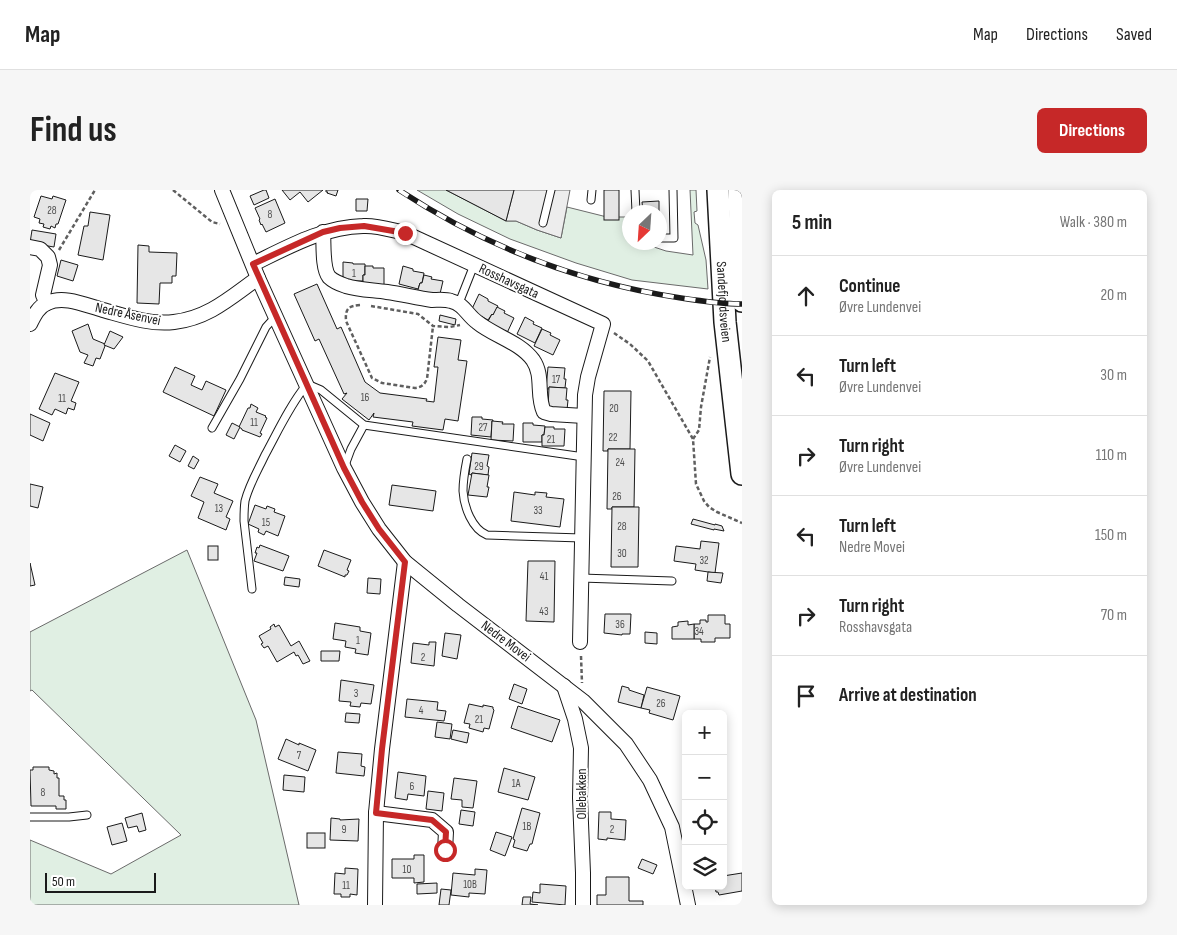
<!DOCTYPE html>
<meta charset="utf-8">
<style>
:root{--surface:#fff;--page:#f6f6f6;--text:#222;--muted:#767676;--line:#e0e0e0;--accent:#c62828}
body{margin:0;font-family:"Sofia Sans Condensed",sans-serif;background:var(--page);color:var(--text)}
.controls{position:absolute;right:15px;bottom:15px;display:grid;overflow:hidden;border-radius:8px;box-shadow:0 2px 12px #0003}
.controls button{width:45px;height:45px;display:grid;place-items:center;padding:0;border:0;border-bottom:1px solid var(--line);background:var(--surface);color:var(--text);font:25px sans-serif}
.compass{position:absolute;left:592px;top:15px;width:45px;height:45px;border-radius:50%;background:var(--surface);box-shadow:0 2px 12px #0003;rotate:205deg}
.scale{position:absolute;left:15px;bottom:12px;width:111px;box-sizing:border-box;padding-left:5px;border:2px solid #1a1a1a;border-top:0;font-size:14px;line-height:18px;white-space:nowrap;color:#1a1a1a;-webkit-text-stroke:4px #fff;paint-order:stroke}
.stop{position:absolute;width:15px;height:15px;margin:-11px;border:4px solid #c62828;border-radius:50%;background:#fff}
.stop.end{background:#c62828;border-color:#fff;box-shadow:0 1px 5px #0008}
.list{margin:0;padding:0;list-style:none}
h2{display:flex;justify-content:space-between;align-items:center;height:65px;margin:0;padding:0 20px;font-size:21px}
h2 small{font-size:16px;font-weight:400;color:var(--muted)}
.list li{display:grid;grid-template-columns:32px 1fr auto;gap:15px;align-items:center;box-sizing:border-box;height:80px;padding:0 20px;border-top:1px solid var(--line)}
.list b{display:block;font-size:19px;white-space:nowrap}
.list p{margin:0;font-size:16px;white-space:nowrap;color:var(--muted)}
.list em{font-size:16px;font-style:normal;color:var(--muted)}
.icon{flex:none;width:28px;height:28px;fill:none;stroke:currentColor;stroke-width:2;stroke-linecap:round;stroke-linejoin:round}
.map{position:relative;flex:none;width:712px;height:715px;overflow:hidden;border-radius:8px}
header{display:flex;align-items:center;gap:30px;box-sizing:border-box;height:70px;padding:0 25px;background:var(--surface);border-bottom:1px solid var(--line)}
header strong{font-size:24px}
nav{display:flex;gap:28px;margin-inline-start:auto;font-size:18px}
.intro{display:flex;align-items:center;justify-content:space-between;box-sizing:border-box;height:120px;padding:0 30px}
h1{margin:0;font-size:35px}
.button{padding:12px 22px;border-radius:8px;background:var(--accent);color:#fff;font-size:18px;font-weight:700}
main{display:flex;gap:30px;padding:0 30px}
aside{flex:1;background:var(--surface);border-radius:8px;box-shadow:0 2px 12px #0003}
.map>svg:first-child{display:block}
</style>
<header>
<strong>Map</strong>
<nav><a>Map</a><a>Directions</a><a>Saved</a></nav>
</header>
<div class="intro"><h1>Find us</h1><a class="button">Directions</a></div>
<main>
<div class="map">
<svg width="712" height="715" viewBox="0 0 712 715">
<rect width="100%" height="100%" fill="#fff"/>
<g fill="#e0efe3" stroke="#6a6a6a">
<polygon points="387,0 416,0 476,31 486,31 507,40 531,48 537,17 577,27 598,27 599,36 600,52 613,53 615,54 636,61 663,65 660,0 666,0 667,21 664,22 665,33 668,35 676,70 678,99 602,90 546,73 480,49 428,24"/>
<polygon points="157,360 226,530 269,715 0,715 0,650 81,684 151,645 2,500 0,501 0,442"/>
</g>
<polygon fill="#ededed" stroke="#6a6a6a" points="484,0 540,0 531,48 507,40 486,31 476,31"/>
<g fill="#e6e6e6" stroke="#1a1a1a">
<polygon points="234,0 236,0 239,8 224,15 220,6"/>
<polygon points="252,0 293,0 278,12 270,2 260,10"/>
<polygon points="296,0 308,0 306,6 297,3 298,2 296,2"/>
<polygon points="416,0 484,0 476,31"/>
<rect x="574" y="0" width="15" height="30"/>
<polygon points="11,6 22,9 23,6 36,10 28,34 26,34 25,38 21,36 20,39 13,37 14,34 9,33 10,29 4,27"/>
<polygon points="245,9 255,33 236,42 232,34 231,35 229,30 230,29 225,18"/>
<polygon points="326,9 338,9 337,21 326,21"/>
<polygon points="629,11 629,22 613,22 612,12"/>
<polygon points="60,22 80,25 73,70 48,65 54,36 58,36"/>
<polygon points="2,40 26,44 24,57 0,53"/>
<polygon points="108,55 119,56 119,62 147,63 146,86 142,86 142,93 130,93 129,114 107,113"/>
<polygon points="31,70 48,75 43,91 27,86"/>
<polygon points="313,72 323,73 323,74 335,74 335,85 333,85 333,91 313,91"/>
<polygon points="335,76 343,76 343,78 354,78 354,95 333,94 333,85 335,85"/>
<polygon points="373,76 383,79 383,81 394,83 392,93 390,93 388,99 369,94"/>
<polygon points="394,85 402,87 401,89 413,91 409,108 387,103 390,93 392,93"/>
<polygon points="287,94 307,139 311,137 335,192 350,203 397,209 396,211 404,212 408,177 404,177 408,147 431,150 428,170 437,171 428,231 415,229 413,240 382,236 383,232 343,227 344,223 339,230 312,209 317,203 314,204 289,149 285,151 264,104"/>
<polygon points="449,104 458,109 458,111 468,116 463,125 462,124 458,130 441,121"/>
<polygon points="467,117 475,121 474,123 484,128 477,143 457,133 462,124 463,125"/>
<polygon points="410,125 426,129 425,135 409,131"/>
<polygon points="495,127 504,132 503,134 512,138 505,153 487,144"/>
<polygon points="58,134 63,149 75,154 75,156 70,169 66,168 63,176 54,173 58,165 50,162 42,141"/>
<polygon points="512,139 521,143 520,145 530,150 523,165 504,156"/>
<polygon points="80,141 93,147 84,159 74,155"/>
<polygon points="145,177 165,186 161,195 172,200 176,191 196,200 184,226 133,202"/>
<polygon points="518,177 535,178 534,189 536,189 535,198 519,197 519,199 516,199"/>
<polygon points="25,183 49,192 41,211 46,213 44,220 38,218 36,224 25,219 22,225 9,219"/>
<polygon points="519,197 537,198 536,210 538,210 537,220 518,219"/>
<polygon points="574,201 601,201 600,259 578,259 578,261 573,261"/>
<polygon points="221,214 228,218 226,222 236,226 235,227 237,228 230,243 232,244 230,247 212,240 212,239 209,237 218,218 220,218"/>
<polygon points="0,224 20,233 13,251 0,245"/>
<polygon points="442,227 452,227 452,229 463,230 463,231 462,231 461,247 441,245"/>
<polygon points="462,231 473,232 472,234 484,234 483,251 461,250"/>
<polygon points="202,233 210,237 204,249 196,245"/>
<polygon points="493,233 503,233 503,235 515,236 514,245 512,245 512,252 493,252"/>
<polygon points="515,237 524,237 524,239 535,239 534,256 512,256 512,245 514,245"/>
<polygon points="145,255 156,261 150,272 139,266"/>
<polygon points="578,259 605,259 604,317 582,317 582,319 577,319"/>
<polygon points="442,263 459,265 457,276 459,277 458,285 442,283 441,285 439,284"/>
<polygon points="163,266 169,270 164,279 158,276"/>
<polygon points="442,283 459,285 457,297 459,297 457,307 438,305"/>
<polygon points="170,287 188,294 184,303 203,311 196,327 200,329 196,340 168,328 174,312 161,306"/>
<polygon points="0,294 13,297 8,318 0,316"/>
<polygon points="362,295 406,301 403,321 359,315"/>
<polygon points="484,302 505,305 505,302 517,303 516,307 534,309 530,337 481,331"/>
<polygon points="225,315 236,319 237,316 245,319 244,322 255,326 248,346 236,341 234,345 228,342 229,339 218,334"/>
<polygon points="582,317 609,317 608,377 581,377"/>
<polygon points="663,329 685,335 685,334 692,336 694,341 684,339 684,340 661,334"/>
<polygon points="671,351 689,353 685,383 665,380 666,374 644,371 646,356 670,359"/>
<polygon points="230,355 259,366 253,381 224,371 227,363 225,363 227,357 229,358"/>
<rect x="178" y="356" width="10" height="14"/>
<polygon points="294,360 321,370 317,380 319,381 317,385 315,385 315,387 288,376"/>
<polygon points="498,371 525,371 524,432 496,431"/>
<polygon points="0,373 5,395 0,396"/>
<polygon points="678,382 693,383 691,393 677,391"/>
<polygon points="255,387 270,389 269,397 254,395"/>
<polygon points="338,388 351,389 350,404 337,403"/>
<polygon points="575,424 601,424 600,444 592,444 592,445 574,443"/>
<polygon points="678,425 695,425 695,434 700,434 700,448 685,448 685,452 671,452 671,449 664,449 664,434 670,434 670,430 676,430 676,432 678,432"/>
<polygon points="658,431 658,435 664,434 664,449 642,449 642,437 648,436 648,432"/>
<polygon points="305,433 330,437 330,441 341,443 338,465 325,463 326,459 315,457 316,451 303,449"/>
<polygon points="244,434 245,437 249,435 261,456 269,451 280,471 273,474 268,465 266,466 264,462 247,472 238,456 234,458 231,454 233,453 229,446 241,439 240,437"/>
<polygon points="615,442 627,443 627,454 615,453"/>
<polygon points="415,443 431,445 427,469 412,466"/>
<polygon points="399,452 406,452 404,476 381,473 383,453 399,455"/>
<polygon points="291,461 310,461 309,471 291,471"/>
<polygon points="311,490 344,495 341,514 331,513 330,517 320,516 321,512 309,511"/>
<polygon points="484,494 497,499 492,514 479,509"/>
<polygon points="592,496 599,498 599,500 614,505 611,518 588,512"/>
<polygon points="617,497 650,506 643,530 619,523 620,520 611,518"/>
<polygon points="377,509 408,512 407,520 416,521 414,531 375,527"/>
<polygon points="439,514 453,517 453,515 463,517 463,519 464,520 459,539 454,538 453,542 439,538 440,534 434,533"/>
<polygon points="488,516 530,530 522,552 481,538"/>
<polygon points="316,523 330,524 329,533 315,532"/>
<polygon points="407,532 422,534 420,549 405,547"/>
<polygon points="423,540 439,543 437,553 421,549"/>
<polygon points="256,549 269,555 269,553 286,560 278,581 248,569"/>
<polygon points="308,562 332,564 331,576 335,577 334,586 306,583"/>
<polygon points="3,577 19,577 19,580 24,581 24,584 27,583 27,588 29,588 29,606 34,606 34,610 36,610 36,619 26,619 26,616 1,616 0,580 3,580"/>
<polygon points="474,578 505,587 498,610 468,602"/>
<polygon points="368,582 396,586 394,606 378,604 377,610 365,608"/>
<polygon points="254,585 275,587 274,602 253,600"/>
<polygon points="424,588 447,591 443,618 432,617 432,610 421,609"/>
<polygon points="398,601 414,603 412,621 396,619"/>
<polygon points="492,618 510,623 502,654 500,654 497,661 483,657 485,650 483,649"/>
<polygon points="431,620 445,622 443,636 429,634"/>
<polygon points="569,622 581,622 581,629 596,630 595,650 577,648 577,650 568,649"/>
<polygon points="112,623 116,640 109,642 107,636 98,638 95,628"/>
<polygon points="301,628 310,629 310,630 329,629 328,651 300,650"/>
<polygon points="92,633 97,651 82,655 77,637"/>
<polygon points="466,642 482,647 475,666 460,660"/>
<rect x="277" y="643" width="18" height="15"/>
<polygon points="384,665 394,665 394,692 384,693 384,688 362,688 362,669 384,669"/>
<polygon points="612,669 627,675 623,684 608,678"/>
<polygon points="315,678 328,679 327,705 320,704 320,707 311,707 311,704 304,704 305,683 315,684"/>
<polygon points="445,679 457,680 455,704 439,703 439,707 421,705 423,683 445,685"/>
<polygon points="712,683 712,701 689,705 688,702 686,702 685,696 693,696 693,686"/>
<polygon points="576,687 599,687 599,711 613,711 613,715 567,715 567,705 576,705"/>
<polygon points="407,693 407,703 387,704 387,694"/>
<polygon points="510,694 536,696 535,715 502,712 503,702 510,703"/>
<polygon points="411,699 421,700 419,715 409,715"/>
<polygon points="493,707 501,707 500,714 508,715 492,715"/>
</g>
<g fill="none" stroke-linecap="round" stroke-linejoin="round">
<defs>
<g id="lane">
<polyline points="605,0 606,22"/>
<polyline points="561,10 562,0"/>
<polyline points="513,33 521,0"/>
<polyline points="630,48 644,48 643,0"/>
<polyline points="429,113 444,75"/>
<polyline points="182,238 210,189 236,137 246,126"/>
<path d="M437,269c-2,10 -4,21 -4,32 1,16 9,38 24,44l95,3"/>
<polyline points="314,278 321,259 334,235"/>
<polyline points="551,388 642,391"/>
<path d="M222,399l-8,-68c0,-7 0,-13 1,-20 4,-16 13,-31 20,-46 13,-24 25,-50 42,-71l14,6 43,35 220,32"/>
<polyline points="0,627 39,627 57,625"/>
</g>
<g id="street">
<polyline points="192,0 228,88 314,278 332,312 349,339 375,372 428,415 553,511 596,554 620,590 642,637 658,715"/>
<path d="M293,42c1,11 -1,36 6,45 4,4 11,7 17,9 13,4 28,4 41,6 15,2 30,6 45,8 6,0 13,-1 19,1 13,3 16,14 26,21 17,14 43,20 56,38 11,16 3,35 11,52l7,2 33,2"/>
<polyline points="0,57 10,59 18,67 20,75 13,105 17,113"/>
<path d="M223,74c35,-17 70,-37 110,-38 14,-1 28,4 42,7l198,91 -15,53 -3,18 -5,247"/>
<path d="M0,134c4,-8 8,-17 17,-21 17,-8 38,2 56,7 22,6 47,15 71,12 35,-4 57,-25 84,-44"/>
<polyline points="534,496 545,529 551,558 550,608 553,683 553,715"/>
<polyline points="346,623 402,630 416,642 415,660"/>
<polyline points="345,715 346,623 352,559 375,372"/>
</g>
<g id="primary">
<path id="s1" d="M688,0l7,132 17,152"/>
<polyline points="709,0 712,111"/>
</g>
</defs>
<use href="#lane" stroke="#1a1a1a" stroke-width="9"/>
<use href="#street" stroke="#1a1a1a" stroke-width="16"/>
<use href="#primary" stroke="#1a1a1a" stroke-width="24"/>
<g stroke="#5f5f5f" stroke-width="2.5" stroke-dasharray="4 2.5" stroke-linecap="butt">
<polyline points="143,0 182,32 190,34"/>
<polyline points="29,60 65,0"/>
<path d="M330,115c-11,1 -15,3 -14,16l26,57 10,5 33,5c7,-1 9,-3 12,-9l6,-53"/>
<polyline points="341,116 388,124 403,136 420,137 430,135"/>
<polyline points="584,143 600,154 618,171 663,249 666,294 674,311 679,317 687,322 712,333"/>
<polyline points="663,249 669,240 671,217 680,167"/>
<polyline points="551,466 552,493"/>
</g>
<use href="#lane" stroke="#fff" stroke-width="7"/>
<use href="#street" stroke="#fff" stroke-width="14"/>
<use href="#primary" stroke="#fff" stroke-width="21"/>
<defs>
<path id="rail" d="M369,0c85,56 181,93 282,108 20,3 41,6 61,6"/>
</defs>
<use href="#rail" stroke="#1a1a1a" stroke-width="5.5"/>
<use href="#rail" stroke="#fff" stroke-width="4" stroke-dasharray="11" stroke-linecap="butt"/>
</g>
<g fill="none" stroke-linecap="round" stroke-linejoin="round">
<polyline stroke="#c62828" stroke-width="6" points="375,43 334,36 310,38 293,42 223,74 314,278 332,312 349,339 375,372 352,559 346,623 402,630 416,642 415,660"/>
</g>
<g text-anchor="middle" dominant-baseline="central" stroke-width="4" stroke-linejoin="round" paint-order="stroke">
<g font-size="11" fill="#4d4d4d">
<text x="22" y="20">28</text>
<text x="240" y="24">8</text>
<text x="324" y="83">1</text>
<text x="526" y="189">17</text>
<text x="335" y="207">16</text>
<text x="32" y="208">11</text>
<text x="584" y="218">20</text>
<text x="224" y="232">11</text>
<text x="453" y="237">27</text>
<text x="583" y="247">22</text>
<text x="521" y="249">21</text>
<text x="590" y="272">24</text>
<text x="449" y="276">29</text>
<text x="587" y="306">26</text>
<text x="189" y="318">13</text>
<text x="508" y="320">33</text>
<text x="236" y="332">15</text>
<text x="592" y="336">28</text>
<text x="592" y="363">30</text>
<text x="674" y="370">32</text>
<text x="514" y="386">41</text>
<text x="514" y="421">43</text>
<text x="590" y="434">36</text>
<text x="669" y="441">34</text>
<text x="328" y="450">1</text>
<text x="393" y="467">2</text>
<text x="326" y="503">3</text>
<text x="631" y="513">26</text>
<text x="391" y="520">4</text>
<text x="449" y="529">21</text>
<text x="269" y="565">7</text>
<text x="486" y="593">1A</text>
<text x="382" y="596">6</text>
<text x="13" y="602">8</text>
<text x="497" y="636">1B</text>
<text x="314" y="639">9</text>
<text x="582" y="639">2</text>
<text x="377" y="679">10</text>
<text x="440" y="694">10B</text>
<text x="316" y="695">11</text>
</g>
<g font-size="14" fill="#1a1a1a" stroke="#fff">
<text transform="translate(479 91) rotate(25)">Rosshavsgata</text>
<text stroke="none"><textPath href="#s1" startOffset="112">Sandefjordsveien</textPath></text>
<text transform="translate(98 124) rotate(12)">Nedre Åsenvei</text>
<text transform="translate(476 451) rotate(37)">Nedre Movei</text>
<text transform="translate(551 604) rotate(-90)">Ollebakken</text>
</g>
</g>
</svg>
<div class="controls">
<button>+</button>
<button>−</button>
<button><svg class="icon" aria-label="locate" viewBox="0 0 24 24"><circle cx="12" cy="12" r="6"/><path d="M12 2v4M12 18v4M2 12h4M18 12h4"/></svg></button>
<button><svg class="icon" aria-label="layers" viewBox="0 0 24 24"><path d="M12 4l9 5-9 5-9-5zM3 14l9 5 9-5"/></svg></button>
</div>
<svg class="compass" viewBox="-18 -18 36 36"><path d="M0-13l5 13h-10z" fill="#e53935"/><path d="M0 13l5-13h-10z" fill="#767676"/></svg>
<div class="scale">50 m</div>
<div class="stop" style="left:415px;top:660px"></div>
<div class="stop end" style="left:375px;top:43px"></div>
</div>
<aside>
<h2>5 min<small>Walk · 380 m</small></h2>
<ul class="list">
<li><svg class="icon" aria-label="ahead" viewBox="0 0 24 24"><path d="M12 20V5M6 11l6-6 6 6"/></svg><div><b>Continue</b><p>Øvre Lundenvei</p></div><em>20 m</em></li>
<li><svg class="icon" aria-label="left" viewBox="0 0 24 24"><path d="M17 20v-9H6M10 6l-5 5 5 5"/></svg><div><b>Turn left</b><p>Øvre Lundenvei</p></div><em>30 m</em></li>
<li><svg class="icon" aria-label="right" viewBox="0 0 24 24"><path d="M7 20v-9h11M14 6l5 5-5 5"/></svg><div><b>Turn right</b><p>Øvre Lundenvei</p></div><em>110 m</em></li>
<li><svg class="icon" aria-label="left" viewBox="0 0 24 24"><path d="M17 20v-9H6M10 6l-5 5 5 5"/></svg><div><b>Turn left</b><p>Nedre Movei</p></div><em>150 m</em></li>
<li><svg class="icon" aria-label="right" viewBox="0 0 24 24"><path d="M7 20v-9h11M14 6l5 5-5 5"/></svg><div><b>Turn right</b><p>Rosshavsgata</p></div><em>70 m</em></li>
<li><svg class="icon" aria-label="arrive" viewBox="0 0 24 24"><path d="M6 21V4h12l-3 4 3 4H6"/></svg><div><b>Arrive at destination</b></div></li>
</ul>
</aside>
</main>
